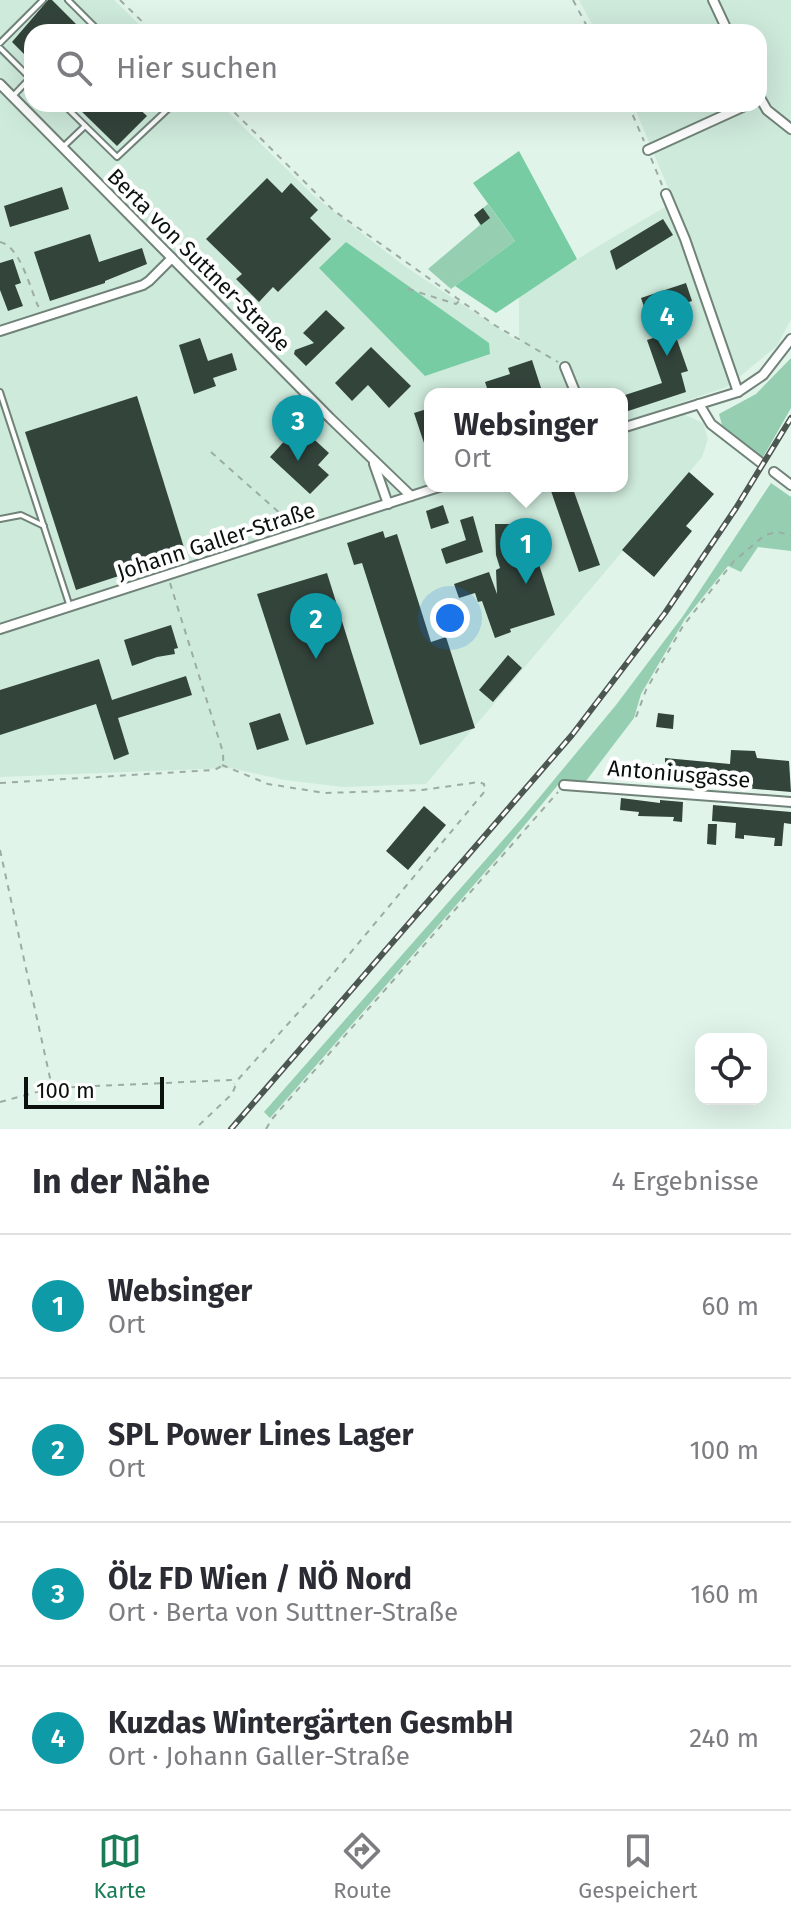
<!DOCTYPE html>
<html lang="de">
<meta charset="utf-8">
<style>
:root{--surface:#fff;--page:#f7f7f7;--text:#2b2b33;--muted:#7c7c81;--line:#e1e1e2;--accent:#187d56}
body{margin:0;font-family:"Fira Sans",sans-serif;background:var(--page);color:var(--text)}
.controls{position:absolute;right:24px;bottom:24px;display:grid;overflow:hidden;border-radius:16px;box-shadow:0 8px 32px #0002}
.controls button{width:72px;height:72px;display:grid;place-items:center;padding:0;border:0;border-bottom:2px solid var(--line);background:var(--surface);color:var(--text);font:40px sans-serif}
.scale{position:absolute;left:24px;bottom:20px;width:140px;box-sizing:border-box;padding-left:8px;border:4px solid #0b120e;border-top:0;font-size:22px;line-height:28px;white-space:nowrap;color:#0b120e;-webkit-text-stroke:6px #fff;paint-order:stroke}
.you{position:absolute;left:450px;top:618px;width:28px;height:28px;margin:-20px;border:6px solid #fff;border-radius:50%;background:#1a73e8;box-shadow:0 0 0 12px #1a73e833}
.badge{display:grid;place-items:center;width:52px;height:52px;border-radius:50%;background:var(--accent);color:#fff;font-size:26px;font-weight:700}
.pin{position:absolute;translate:-50% -66px;filter:drop-shadow(0 2px 4px #0008)}
.pin::after{content:'';position:absolute;top:42px;width:28px;height:24px;background:inherit;clip-path:polygon(0 0,100% 0,50% 100%)}
.popup{position:absolute;left:424px;top:388px;width:204px;height:104px;box-sizing:border-box;display:grid;place-content:center;border-radius:16px;background:var(--surface);filter:drop-shadow(0 2px 6px #0005);font-size:26px;white-space:nowrap;color:var(--muted)}
.popup b{font-size:30px;color:var(--text)}
.popup::after{content:'';position:absolute;left:50%;top:100%;margin-left:-16px;border:16px solid transparent;border-top-color:var(--surface)}
.list{margin:0;padding:0;list-style:none}
h2{display:flex;justify-content:space-between;align-items:center;height:104px;margin:0;padding:0 32px;font-size:34px}
h2 small{font-size:26px;font-weight:400;color:var(--muted)}
.list li{display:grid;grid-template-columns:52px 1fr auto;gap:24px;align-items:center;box-sizing:border-box;height:144px;padding:0 32px;border-top:2px solid var(--line)}
.list b{display:block;font-size:30px;white-space:nowrap}
.list p{margin:0;font-size:26px;white-space:nowrap;color:var(--muted)}
.list em{font-size:26px;font-style:normal;color:var(--muted)}
.icon{flex:none;width:44px;height:44px;fill:none;stroke:currentColor;stroke-width:2;stroke-linecap:round;stroke-linejoin:round}
.map{position:relative;flex:none;width:791px;height:1129px;overflow:hidden}
.search{position:absolute;background:var(--surface);box-shadow:0 8px 32px #0002;left:24px;right:24px;top:24px;height:88px;display:flex;align-items:center;gap:20px;box-sizing:border-box;padding:0 28px;border-radius:24px;color:var(--muted);font-size:30px}
.sheet{height:680px;background:var(--surface)}
nav{display:flex;justify-content:space-around;align-items:center;box-sizing:border-box;height:112px;border-top:2px solid var(--line);background:var(--surface);font-size:22px;color:var(--muted)}
nav a{display:grid;justify-items:center;gap:4px}
nav .on{color:var(--accent)}
.map>svg:first-child{display:block}
</style>
<div class="map">
<svg width="791" height="1129" viewBox="0 0 791 1129">
<rect width="100%" height="100%" fill="#e0f4e9"/>
<path fill="#ceeadb" fill-rule="evenodd" d="M0,0h114l33,32h-115v72h188l94,92 89,69 116,77v-45l81,-52 74,-43 -41,-98h126v-72h-163l-17,-32h212v319l-14,27 -50,41 -59,20 35,16 5,16 -6,18 -276,327 -83,3 -58,-7 -55,-12 -230,9zM430,394h192v92h-192z"/>
<g fill="#96ceb1">
<polygon points="488,204 515,241 451,289 428,269 480,225 474,215"/>
<polygon points="791,358 791,408 762,459 722,425 719,414 756,394"/>
<polygon points="771,483 791,497 791,551 758,547 741,572 728,566 685,619 641,694 634,718 586,781 562,780 500,855 270,1118 264,1112 524,816 616,705 683,616"/>
</g>
<g fill="#77cca3">
<polygon points="519,151 577,259 496,313 455,286 515,241 473,183"/>
<polygon points="346,242 489,343 490,354 425,376 319,268"/>
</g>
<g fill="#33443b">
<polygon points="48,0 52,0 84,32 32,32 32,62 12,42"/>
<polygon points="74,104 134,104 147,116 117,146"/>
<polygon points="267,178 282,193 291,183 318,210 310,218 331,239 278,292 273,287 259,302 236,279 242,274 206,239"/>
<polygon points="62,187 69,209 10,227 4,206"/>
<polygon points="483,208 490,218 481,225 474,215"/>
<polygon points="663,219 673,235 616,270 610,251"/>
<polygon points="90,234 99,262 142,248 147,264 105,281 105,283 50,301 34,252"/>
<polygon points="13,259 21,283 15,285 23,306 8,311 0,290 0,263"/>
<polygon points="686,283 692,301 647,316 641,298"/>
<polygon points="326,310 345,328 306,366 294,354 295,350 314,343 303,333"/>
<polygon points="674,331 688,371 681,373 686,392 622,413 622,396 662,383 647,340"/>
<polygon points="200,338 208,361 232,353 237,370 213,378 216,386 194,394 179,345"/>
<polygon points="371,347 411,386 389,408 368,385 352,401 335,383"/>
<polygon points="532,360 543,394 489,394 485,382 510,374 508,368"/>
<polygon points="137,396 186,554 76,590 25,432"/>
<polygon points="430,408 430,458 429,458 414,413"/>
<polygon points="306,432 329,453 318,465 329,475 310,494 270,457 288,437 295,443"/>
<polygon points="689,472 714,494 686,526 692,531 654,577 622,550"/>
<polygon points="566,486 572,486 600,565 579,572 551,491"/>
<polygon points="443,505 449,523 431,529 426,511"/>
<polygon points="473,516 483,552 446,564 441,549 466,540 460,520"/>
<polygon points="495,524 532,524 532,542 555,615 510,629 511,632 495,638 482,601 478,602 475,593 459,598 454,584 489,572 497,594 496,570 500,568 496,555"/>
<polygon points="383,531 385,538 397,534 431,642 446,637 475,728 420,745 362,563 354,565 347,543"/>
<polygon points="327,573 374,724 306,745 257,594"/>
<polygon points="171,625 178,648 174,649 175,654 157,657 132,666 124,640"/>
<polygon points="508,655 522,668 493,702 479,690"/>
<polygon points="99,659 112,700 186,676 192,695 118,718 129,754 114,760 96,704 0,735 0,690"/>
<polygon points="280,713 289,740 257,750 249,723"/>
<polygon points="658,713 674,715 673,729 656,727"/>
<polygon points="731,750 755,751 757,758 789,761 791,792 711,785 711,783 625,778 626,763 665,765 665,758 730,764"/>
<polygon points="621,798 660,803 660,800 683,802 682,822 673,821 674,817 638,816 639,812 620,810"/>
<polygon points="713,805 791,812 791,824 784,823 782,846 774,846 775,838 744,835 744,839 735,838 736,823 712,821"/>
<polygon points="424,806 446,825 408,870 386,851"/>
<polygon points="708,824 717,824 716,845 707,844"/>
</g>
<g fill="none" stroke-linecap="round" stroke-linejoin="round">
<defs>
<g id="service">
<polyline points="68,0 100,32"/>
<polyline points="0,43 43,0"/>
<polyline points="0,48 30,78"/>
<polyline points="14,95 32,76"/>
<polyline points="63,104 117,157 168,109 170,104"/>
<polyline points="64,146 85,126"/>
<polyline points="0,392 70,607"/>
<polyline points="0,519 21,515 44,526"/>
</g>
<g id="minor">
<polyline points="713,0 728,32"/>
<polyline points="0,84 330,418 411,496"/>
<polyline points="759,96 767,110 791,129"/>
<polyline points="648,150 749,104"/>
<polyline points="666,194 685,239 738,392"/>
<polyline points="0,331 143,285 149,281 172,258"/>
<polyline points="565,367 576,394"/>
<polyline points="699,404 711,424 760,462"/>
<polyline points="622,428 738,392 763,375 791,339"/>
<polyline points="374,464 388,504"/>
<polyline points="774,472 791,485"/>
<polyline points="0,629 442,486"/>
<polyline points="564,785 791,802"/>
</g>
</defs>
<use href="#service" stroke="#718379" stroke-width="8"/>
<use href="#minor" stroke="#718379" stroke-width="12"/>
<g stroke="#9caca3" stroke-width="2" stroke-dasharray="6 6" stroke-linecap="butt">
<polyline points="120,0 153,32"/>
<polyline points="573,0 590,32"/>
<polyline points="226,104 333,210 496,326 558,362"/>
<polyline points="628,104 644,141"/>
<polyline points="651,158 662,185"/>
<path d="M0,242c20,4 30,46 38,64l6,2"/>
<polyline points="408,289 456,304 459,301"/>
<polyline points="211,452 292,524"/>
<polyline points="636,717 646,690 683,626 734,561 765,535 777,532 791,535"/>
<polyline points="222,765 268,784 325,793 422,790 479,782 484,784 485,791 332,975 234,1084"/>
<path d="M0,783l213,-13c12,-3 11,-10 9,-21l-52,-166"/>
<polyline points="0,850 52,1087"/>
<polyline points="0,1102 52,1088 231,1080 235,1087 232,1094 195,1129"/>
<polyline points="266,1129 272,1119 558,792"/>
</g>
<use href="#service" stroke="#fff" stroke-width="4"/>
<use href="#minor" stroke="#fff" stroke-width="8"/>
<defs>
<polyline id="rail" points="231,1129 572,735 665,613 736,508 791,418"/>
</defs>
<use href="#rail" stroke="#4c5751" stroke-width="6"/>
<use href="#rail" stroke="#fff" stroke-width="3" stroke-dasharray="9" stroke-linecap="butt"/>
</g>
<g text-anchor="middle" dominant-baseline="central" stroke-width="8" stroke-linejoin="round" paint-order="stroke">
<g font-size="22" fill="#0b120e" stroke="#fff">
<text transform="translate(199 260) rotate(45)">Berta von Suttner-Straße</text>
<text transform="translate(216 541) rotate(-18)">Johann Galler-Straße</text>
<text transform="translate(679 774) rotate(5)">Antoniusgasse</text>
</g>
</g>
</svg>
<div class="controls">
<button><svg class="icon" aria-label="locate" viewBox="0 0 24 24"><circle cx="12" cy="12" r="6"/><path d="M12 2v4M12 18v4M2 12h4M18 12h4"/></svg></button>
</div>
<div class="scale">100 m</div>
<div class="you"></div>
<div class="pin badge" style="left:526px;top:584px;background:#0f9aa8">1</div>
<div class="popup"><b>Websinger</b>Ort</div>
<div class="pin badge" style="left:316px;top:659px;background:#0f9aa8">2</div>
<div class="pin badge" style="left:298px;top:461px;background:#0f9aa8">3</div>
<div class="pin badge" style="left:667px;top:356px;background:#0f9aa8">4</div>
<div class="search"><svg class="icon" aria-label="search" viewBox="0 0 24 24"><circle cx="10" cy="10" r="6"/><path d="M15 15l6 6"/></svg>Hier suchen</div>
</div>
<section class="sheet">
<h2>In der Nähe<small>4 Ergebnisse</small></h2>
<ul class="list">
<li><span class="badge" style="background:#0f9aa8">1</span><div><b>Websinger</b><p>Ort</p></div><em>60 m</em></li>
<li><span class="badge" style="background:#0f9aa8">2</span><div><b>SPL Power Lines Lager</b><p>Ort</p></div><em>100 m</em></li>
<li><span class="badge" style="background:#0f9aa8">3</span><div><b>Ölz FD Wien / NÖ Nord</b><p>Ort · Berta von Suttner-Straße</p></div><em>160 m</em></li>
<li><span class="badge" style="background:#0f9aa8">4</span><div><b>Kuzdas Wintergärten GesmbH</b><p>Ort · Johann Galler-Straße</p></div><em>240 m</em></li>
</ul>
</section>
<nav>
<a class="on"><svg class="icon" aria-label="map" viewBox="0 0 24 24"><path d="M3 6l6-2 6 2 6-2v14l-6 2-6-2-6 2zM9 4v14M15 6v14"/></svg>Karte</a>
<a><svg class="icon" aria-label="directions" viewBox="0 0 24 24"><path d="M12 3l9 9-9 9-9-9zM9 14v-3h6M13 9l2 2-2 2"/></svg>Route</a>
<a><svg class="icon" aria-label="saved" viewBox="0 0 24 24"><path d="M7 4h10v16l-5-4-5 4z"/></svg>Gespeichert</a>
</nav>
